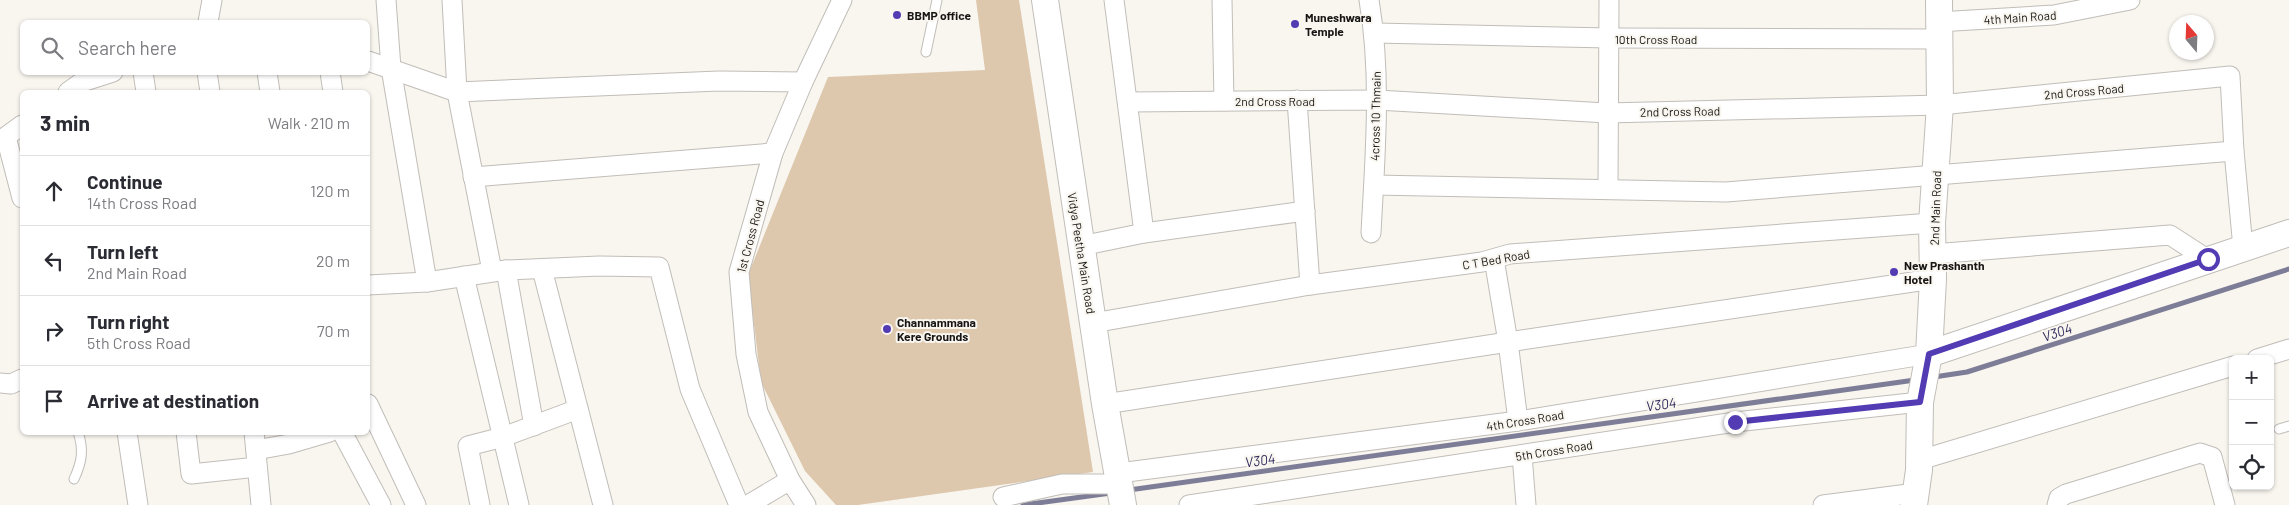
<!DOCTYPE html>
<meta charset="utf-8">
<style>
:root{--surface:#fff;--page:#f7f7f7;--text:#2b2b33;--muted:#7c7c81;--line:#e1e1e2}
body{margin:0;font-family:Barlow,sans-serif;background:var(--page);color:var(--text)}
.controls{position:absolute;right:15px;bottom:15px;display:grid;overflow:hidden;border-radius:8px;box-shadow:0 1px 4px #0004}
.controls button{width:45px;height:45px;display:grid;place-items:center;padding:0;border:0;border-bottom:1px solid var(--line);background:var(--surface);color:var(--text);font:25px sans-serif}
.compass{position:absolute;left:2169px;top:15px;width:45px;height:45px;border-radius:50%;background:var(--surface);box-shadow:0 1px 4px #0004;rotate:341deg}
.stop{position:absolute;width:15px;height:15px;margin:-11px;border:4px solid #523bb3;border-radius:50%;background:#fff}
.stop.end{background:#523bb3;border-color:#fff;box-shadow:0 1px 5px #0008}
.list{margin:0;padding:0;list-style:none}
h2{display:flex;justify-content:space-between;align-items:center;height:65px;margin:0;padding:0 20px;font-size:21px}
h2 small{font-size:16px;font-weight:400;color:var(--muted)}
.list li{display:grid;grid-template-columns:32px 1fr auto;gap:15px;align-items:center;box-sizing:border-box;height:70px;padding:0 20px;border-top:1px solid var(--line)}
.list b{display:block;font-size:19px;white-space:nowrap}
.list p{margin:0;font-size:16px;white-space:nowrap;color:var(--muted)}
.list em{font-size:16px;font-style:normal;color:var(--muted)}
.icon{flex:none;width:28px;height:28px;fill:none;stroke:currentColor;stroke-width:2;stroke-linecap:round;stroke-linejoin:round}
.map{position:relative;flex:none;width:2289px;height:505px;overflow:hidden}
.search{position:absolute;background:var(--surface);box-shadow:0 1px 4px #0004;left:20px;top:20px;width:350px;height:55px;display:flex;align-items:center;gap:12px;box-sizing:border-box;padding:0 18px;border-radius:8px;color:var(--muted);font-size:19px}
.panel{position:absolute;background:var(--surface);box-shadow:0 1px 4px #0004;left:20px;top:90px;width:350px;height:345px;border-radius:8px}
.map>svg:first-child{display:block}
</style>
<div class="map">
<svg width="2289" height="505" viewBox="0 0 2289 505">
<rect width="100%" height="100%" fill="#f9f5ef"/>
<polygon fill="#ddc8ad" points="976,0 1019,0 1093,472 858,505 836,505 805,471 761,382 748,275 828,77 985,70"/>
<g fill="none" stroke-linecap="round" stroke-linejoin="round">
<g stroke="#7e7d97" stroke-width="5">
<polyline points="1934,377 1967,372 2289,269"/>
<polyline points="1129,490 1915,380"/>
<polyline points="1023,505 1111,493"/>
</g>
<defs>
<g id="lane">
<polyline points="926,52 937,0"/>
<polyline points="2279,429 2289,426"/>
<path d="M74,479c8,-17 10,-29 4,-47"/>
</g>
<g id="street">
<polyline points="386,0 391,68 427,282"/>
<polyline points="452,0 457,92 492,271"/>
<polyline points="1114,0 1144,233"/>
<polyline points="1222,0 1224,101"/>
<path d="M1369,0c13,77 6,156 2,233"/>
<polyline points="208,22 212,0"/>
<polyline points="1938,22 2054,15 2130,0"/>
<polyline points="1375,33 1610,38 1938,39"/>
<polyline points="368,61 457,92 719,81 803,82"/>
<polyline points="143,72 146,92"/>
<polyline points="207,72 210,92"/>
<polyline points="267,72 270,92"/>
<polyline points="330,72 333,92"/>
<polyline points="68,92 82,82 113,72"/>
<polyline points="1297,100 1310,285"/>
<polyline points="1128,102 1377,100 1607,113 1940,105 2230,76 2234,151 2243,248"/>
<polyline points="6,137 22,198"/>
<polyline points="0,141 22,125"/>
<polyline points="473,177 773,153"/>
<polyline points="1374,185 1726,192 2234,151"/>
<polyline points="1608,189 1609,0"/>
<polyline points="1081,246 1144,233 1305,211"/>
<polyline points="1933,254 2170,235 2207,259"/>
<polyline points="1494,259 1508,342 1518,421"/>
<polyline points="542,269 603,505"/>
<polyline points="506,270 534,426"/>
<polyline points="464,276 519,505"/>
<polyline points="368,285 427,282 506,270 599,266 659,267 690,389 739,505"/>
<polyline points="1093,323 1310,285 1482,262 1510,254 1932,223"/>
<polyline points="2257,359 2289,349"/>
<polyline points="0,383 11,384 22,379"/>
<polyline points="368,404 416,505"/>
<polyline points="1105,404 1508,342 1933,279"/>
<polyline points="127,432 138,505"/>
<polyline points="186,432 191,474 257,467"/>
<polyline points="254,432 261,505"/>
<polyline points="342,432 381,505"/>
<polyline points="256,450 289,444 330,432"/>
<polyline points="1522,455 1526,505"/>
<polyline points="1920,460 2233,366"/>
<polyline points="1119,473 1518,421 1929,354"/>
<polyline points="1003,497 1062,484 1120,484"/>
<polyline points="480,505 468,446 503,437 578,409"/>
<polyline points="748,505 790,480"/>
<polyline points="806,505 790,480 758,412 746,354 739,272 773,153 803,82 842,0"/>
<polyline points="1189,505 1735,422 1920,402"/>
<polyline points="1823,505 1916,493"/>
<polyline points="2057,505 2059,498 2066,494 2200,453 2212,457 2225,505"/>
</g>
<g id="secondary">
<polyline points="1045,0 1105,404 1123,505"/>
<polyline points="1929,354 2289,233"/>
<polyline points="1914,505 1919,470 1920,402 1929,354 1933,279 1932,223 1940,105 1939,0"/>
</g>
</defs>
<use href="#lane" stroke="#c1bdb8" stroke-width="11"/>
<use href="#street" stroke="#c1bdb8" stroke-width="21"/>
<use href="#secondary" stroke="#c1bdb8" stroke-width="28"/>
<use href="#lane" stroke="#fff" stroke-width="9"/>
<use href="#street" stroke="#fff" stroke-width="19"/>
<use href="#secondary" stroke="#fff" stroke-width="26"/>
</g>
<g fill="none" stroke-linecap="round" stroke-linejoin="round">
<polyline stroke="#523bb3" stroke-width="6" points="1735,422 1920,402 1929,354 2208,259"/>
</g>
<g fill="#523bb3" stroke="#f9f5ef" stroke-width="2">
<circle cx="897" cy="15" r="5"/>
<circle cx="1295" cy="24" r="5"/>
<circle cx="1894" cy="272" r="5"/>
<circle cx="887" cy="329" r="5"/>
</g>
<g text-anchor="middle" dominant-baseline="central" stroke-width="4" stroke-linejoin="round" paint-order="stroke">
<g font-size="12" font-weight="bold" fill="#161513" stroke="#f9f5ef" text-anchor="start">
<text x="907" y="15">BBMP office</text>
<text x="1305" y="17">Muneshwara<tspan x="1305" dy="14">Temple</tspan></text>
<text x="1904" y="265">New Prashanth<tspan x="1904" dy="14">Hotel</tspan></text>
<text x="897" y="322">Channammana<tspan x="897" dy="14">Kere Grounds</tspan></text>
</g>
<g font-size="12" fill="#161513" stroke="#f9f5ef">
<text transform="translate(2020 17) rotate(-4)">4th Main Road</text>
<text x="1656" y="39">10th Cross Road</text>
<text transform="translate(2084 91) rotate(-5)">2nd Cross Road</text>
<text x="1275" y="101">2nd Cross Road</text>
<text transform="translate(1680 111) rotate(-1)">2nd Cross Road</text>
<text transform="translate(1375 116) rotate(-89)">4cross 10 Thmain</text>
<text transform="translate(1935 208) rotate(-88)">2nd Main Road</text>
<text transform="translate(750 236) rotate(-75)">1st Cross Road</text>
<text transform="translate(1082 253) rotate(81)">Vidya Peetha Main Road</text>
<text transform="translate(1496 259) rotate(-10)">C T Bed Road</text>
<text transform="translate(1525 420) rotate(-9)">4th Cross Road</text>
<text transform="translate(1554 450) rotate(-9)">5th Cross Road</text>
</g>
<g font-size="14" font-style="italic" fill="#322d5e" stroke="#f9f5ef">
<text transform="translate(2057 332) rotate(-18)">V304</text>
<text transform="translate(1661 404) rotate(-8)">V304</text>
<text transform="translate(1260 460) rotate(-8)">V304</text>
</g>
</g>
</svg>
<div class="controls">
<button>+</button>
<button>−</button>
<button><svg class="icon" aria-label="locate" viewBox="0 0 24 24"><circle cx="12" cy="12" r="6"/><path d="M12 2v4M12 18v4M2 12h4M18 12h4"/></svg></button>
</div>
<svg class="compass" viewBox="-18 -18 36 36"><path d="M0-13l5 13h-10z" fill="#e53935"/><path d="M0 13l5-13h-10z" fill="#7c7c81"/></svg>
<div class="stop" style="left:2208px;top:259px"></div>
<div class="stop end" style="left:1735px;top:422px"></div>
<div class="search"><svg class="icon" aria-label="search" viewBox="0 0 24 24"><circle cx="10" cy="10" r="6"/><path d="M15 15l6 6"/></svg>Search here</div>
<section class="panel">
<h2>3 min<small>Walk · 210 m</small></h2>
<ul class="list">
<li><svg class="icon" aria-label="ahead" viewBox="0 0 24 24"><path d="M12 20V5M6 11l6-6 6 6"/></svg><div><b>Continue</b><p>14th Cross Road</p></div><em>120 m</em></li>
<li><svg class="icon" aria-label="left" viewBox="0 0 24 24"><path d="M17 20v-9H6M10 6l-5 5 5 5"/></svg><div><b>Turn left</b><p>2nd Main Road</p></div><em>20 m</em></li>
<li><svg class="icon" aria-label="right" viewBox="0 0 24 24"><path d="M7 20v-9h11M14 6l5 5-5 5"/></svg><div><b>Turn right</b><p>5th Cross Road</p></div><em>70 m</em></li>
<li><svg class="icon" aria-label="arrive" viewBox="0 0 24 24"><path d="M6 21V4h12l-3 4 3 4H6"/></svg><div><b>Arrive at destination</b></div></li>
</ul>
</section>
</div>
